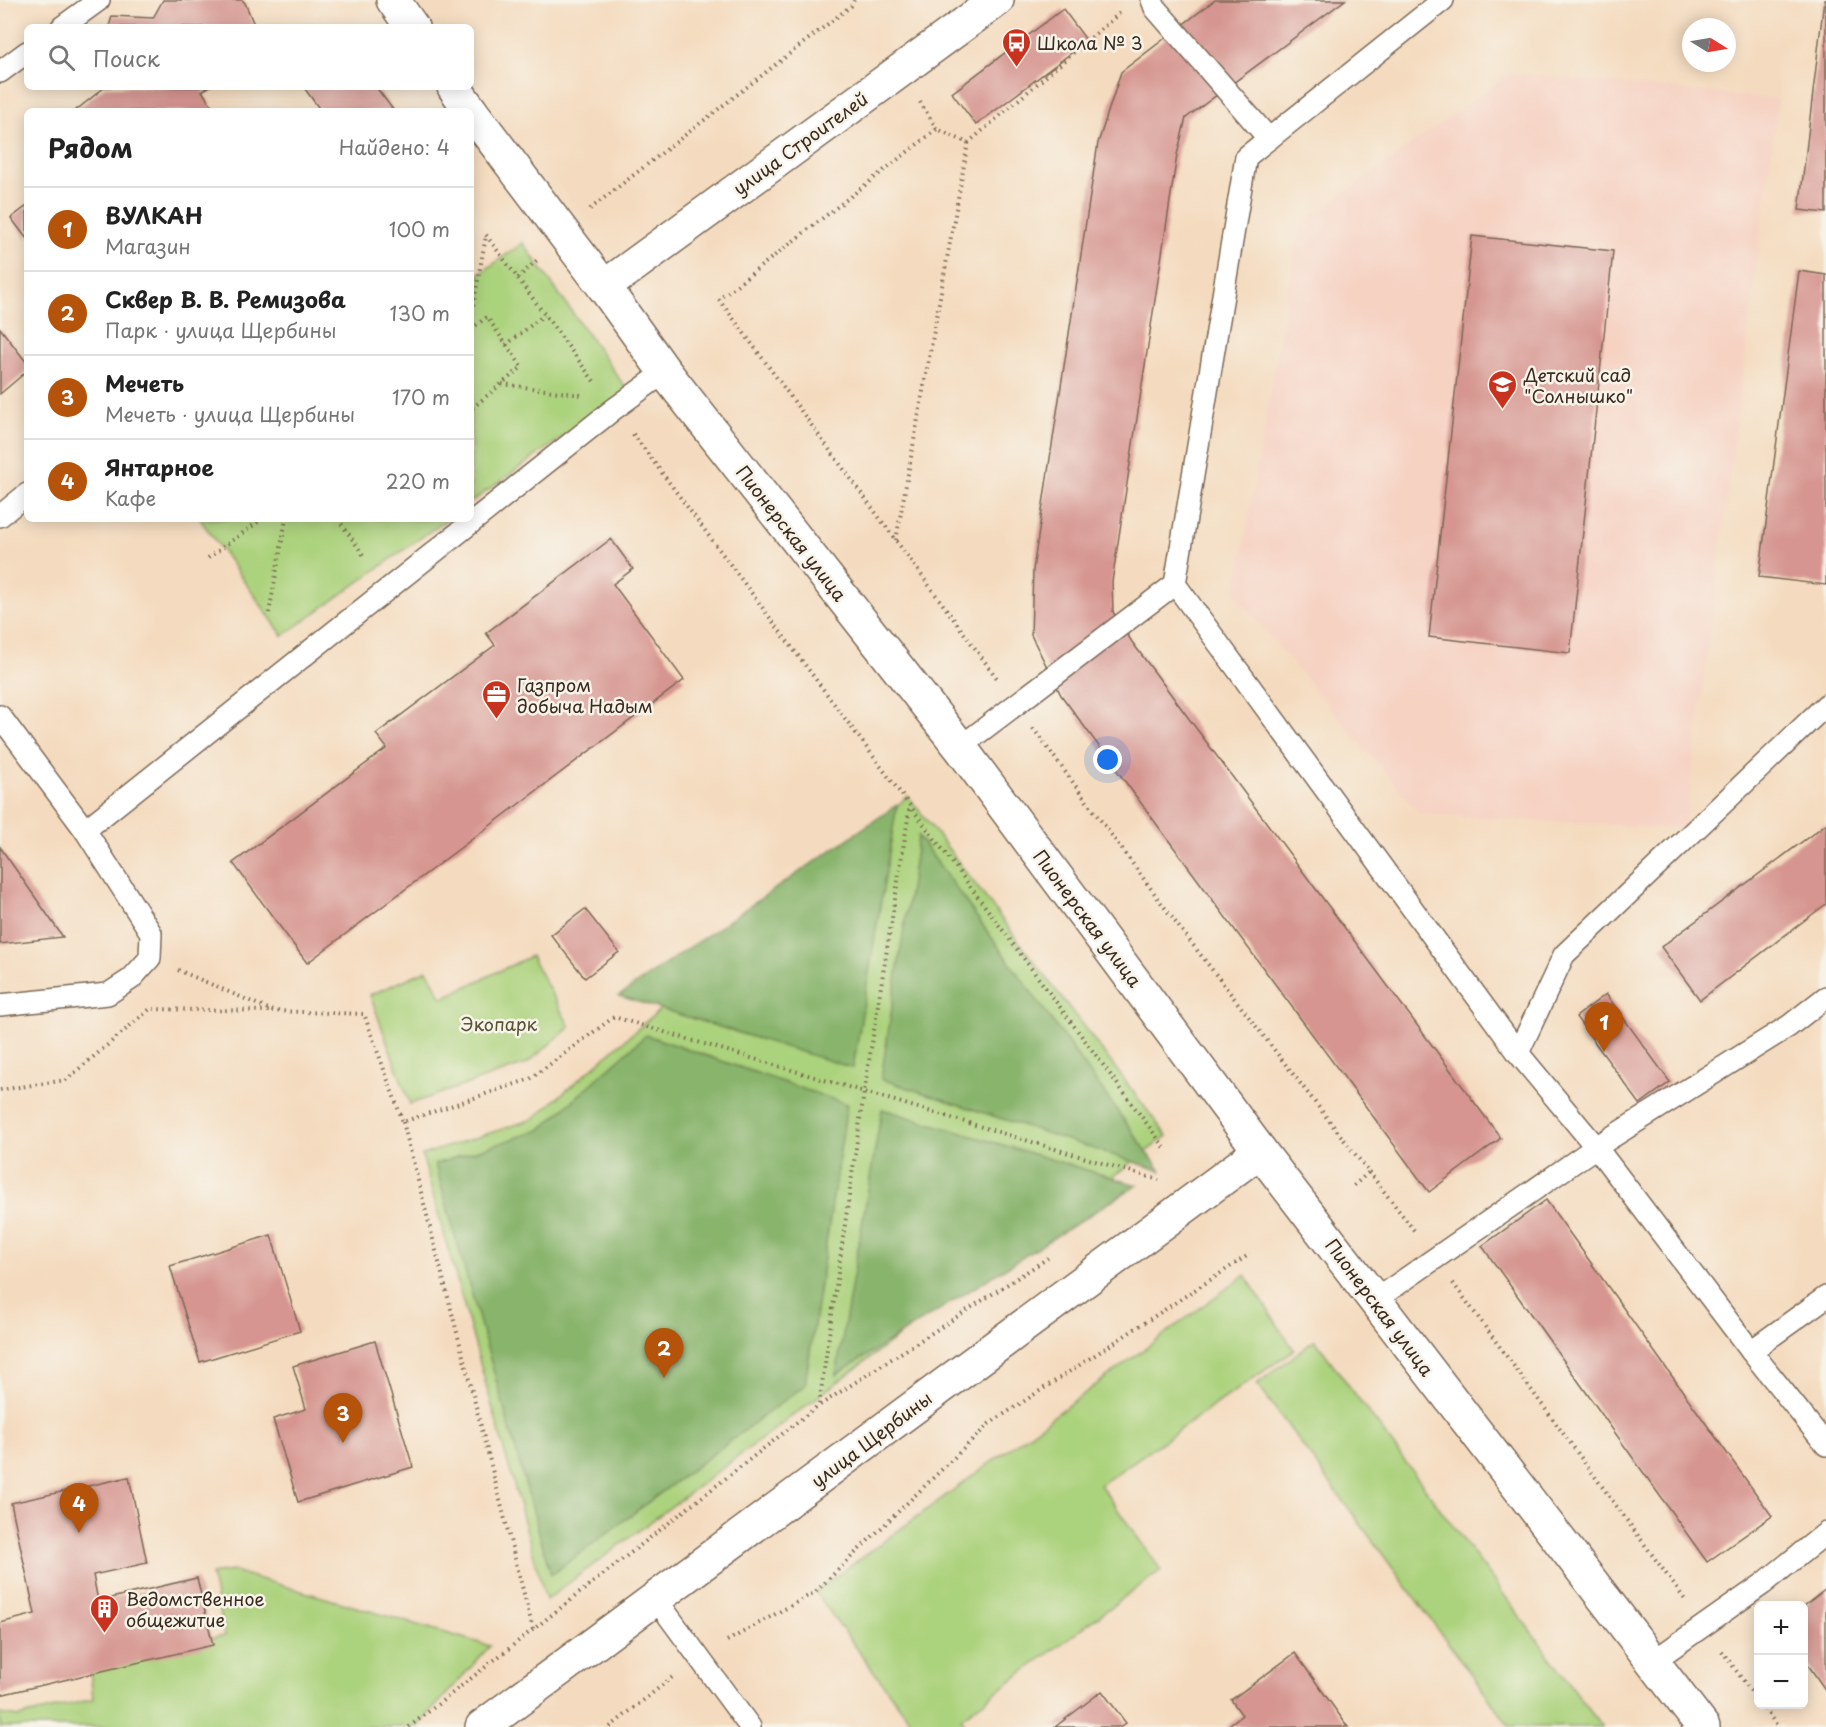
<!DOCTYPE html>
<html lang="ru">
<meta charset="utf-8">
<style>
:root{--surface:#fff;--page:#f2f2f2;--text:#222;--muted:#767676;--line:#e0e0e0;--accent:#b45309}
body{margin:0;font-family:"Playpen Sans",sans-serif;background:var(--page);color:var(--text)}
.controls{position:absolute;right:18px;bottom:18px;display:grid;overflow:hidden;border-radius:9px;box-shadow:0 3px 15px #0003}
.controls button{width:54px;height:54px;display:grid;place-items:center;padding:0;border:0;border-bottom:2px solid var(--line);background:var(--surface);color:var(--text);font:30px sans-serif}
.compass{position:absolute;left:1682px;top:18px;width:54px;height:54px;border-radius:50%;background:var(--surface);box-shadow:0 3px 15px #0003;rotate:101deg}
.you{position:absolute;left:1108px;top:760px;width:21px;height:21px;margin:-15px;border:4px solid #fff;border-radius:50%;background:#1a73e8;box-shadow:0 0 0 9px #1a73e833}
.badge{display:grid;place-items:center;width:39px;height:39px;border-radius:50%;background:var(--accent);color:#fff;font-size:20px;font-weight:700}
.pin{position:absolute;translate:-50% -50px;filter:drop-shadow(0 2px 3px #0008)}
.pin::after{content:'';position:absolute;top:32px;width:21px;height:18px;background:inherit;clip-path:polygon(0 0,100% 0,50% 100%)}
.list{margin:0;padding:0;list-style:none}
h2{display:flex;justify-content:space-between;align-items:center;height:78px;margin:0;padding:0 24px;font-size:26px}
h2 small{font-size:20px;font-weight:400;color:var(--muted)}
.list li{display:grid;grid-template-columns:39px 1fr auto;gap:18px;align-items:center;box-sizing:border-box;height:84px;padding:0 24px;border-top:2px solid var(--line)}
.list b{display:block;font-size:22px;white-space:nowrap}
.list p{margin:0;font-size:20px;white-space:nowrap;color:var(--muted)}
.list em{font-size:20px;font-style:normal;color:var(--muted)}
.icon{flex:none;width:33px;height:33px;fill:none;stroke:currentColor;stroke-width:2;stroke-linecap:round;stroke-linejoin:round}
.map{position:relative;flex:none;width:1826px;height:1727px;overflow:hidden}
.search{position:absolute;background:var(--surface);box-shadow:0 3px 15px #0003;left:24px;top:24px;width:450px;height:66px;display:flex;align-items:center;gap:15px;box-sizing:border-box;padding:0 21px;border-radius:9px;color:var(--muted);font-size:22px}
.panel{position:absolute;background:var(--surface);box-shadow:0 3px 15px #0003;left:24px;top:108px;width:450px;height:414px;border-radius:9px}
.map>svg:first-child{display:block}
</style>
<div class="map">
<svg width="1826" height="1727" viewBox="0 0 1826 1727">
<rect width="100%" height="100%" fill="#f7f3e8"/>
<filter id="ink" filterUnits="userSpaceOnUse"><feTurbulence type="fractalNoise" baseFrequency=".0167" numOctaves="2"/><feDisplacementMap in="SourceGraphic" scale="12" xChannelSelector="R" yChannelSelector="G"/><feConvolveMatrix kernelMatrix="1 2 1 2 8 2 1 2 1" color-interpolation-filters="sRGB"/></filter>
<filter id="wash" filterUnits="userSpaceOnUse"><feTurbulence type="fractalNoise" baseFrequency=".008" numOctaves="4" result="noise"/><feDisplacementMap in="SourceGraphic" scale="24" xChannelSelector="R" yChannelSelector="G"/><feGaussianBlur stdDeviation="1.35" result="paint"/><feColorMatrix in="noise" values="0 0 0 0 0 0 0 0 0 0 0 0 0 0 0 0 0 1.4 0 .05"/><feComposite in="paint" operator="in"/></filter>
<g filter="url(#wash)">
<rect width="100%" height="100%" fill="#f4dbbf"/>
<polygon fill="#f6d2c3" points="1510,73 1778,99 1685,829 1420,814 1235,595 1299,226"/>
<g fill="#abd27c" stroke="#737e4d" stroke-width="1.5">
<polygon points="523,243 628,391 471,502 471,280"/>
<polygon points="200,519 447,519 283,636"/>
<polygon points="908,796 1167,1136 546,1600 422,1155 533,1119"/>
<polygon points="531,956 570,1027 526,1064 410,1104 370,995 427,970 442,998"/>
<polygon points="1245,1275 1294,1350 1100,1485 1161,1570 961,1718 967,1727 915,1727 815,1592"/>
<polygon points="1315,1340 1602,1727 1510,1727 1257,1384"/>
<polygon points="233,1571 490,1646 417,1727 0,1727 0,1714 18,1717 93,1699 89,1661 225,1636 211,1574"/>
</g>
<g fill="#88b46c" stroke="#626f45" stroke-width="1.5">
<polygon points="897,805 853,1068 619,996"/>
<polygon points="918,836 1161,1171 881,1079"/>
<polygon points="646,1035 847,1104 805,1385 551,1575 435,1164 540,1130"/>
<polygon points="882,1109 1137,1185 836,1375"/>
</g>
<g id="blocks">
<g fill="#d69590">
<polygon points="163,0 242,0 245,3 255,27 109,27 112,16 153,18"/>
<polygon points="1215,0 1345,0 1186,118 1177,155 1112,582 1113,612 1132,642 1501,1138 1429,1192 1061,695 1031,635 1033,570 1098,143 1121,72"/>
<polygon points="1824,0 1826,0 1826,213 1799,210"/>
<polygon points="1063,9 1087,41 976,125 952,93"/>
<polygon points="105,87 209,87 202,91 215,111 75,111"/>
<polygon points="307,87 376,87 394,111 321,111 305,89"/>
<polygon points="27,206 27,239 11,218"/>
<polygon points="1472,236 1613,251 1570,653 1429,637"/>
<polygon points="1799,271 1826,275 1826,585 1759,577"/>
<polygon points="0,328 27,363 27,371 0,394"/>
<polygon points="611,539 633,569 613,584 684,680 307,963 233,863 387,748 376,734 495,645 486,633"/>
<polygon points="1826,824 1826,904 1700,1000 1661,947"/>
<polygon points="0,847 63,937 0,944"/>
<polygon points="585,909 619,952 585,978 551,935"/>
<polygon points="1606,994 1670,1082 1640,1104 1576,1017"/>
<polygon points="1546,1200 1772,1516 1707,1562 1482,1246"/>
<polygon points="271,1235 300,1331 200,1362 170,1266"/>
<polygon points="375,1341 413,1467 298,1502 273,1419 306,1409 293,1366"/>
<polygon points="129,1477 147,1563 93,1575 98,1601 197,1578 213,1645 0,1695 0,1623 35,1614 11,1503"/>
<polygon points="1826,1589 1826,1691 1804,1659 1804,1606"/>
<polygon points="1295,1653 1348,1727 1226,1727 1242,1715 1231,1700"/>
<polygon points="1102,1691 1126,1723 1121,1727 1055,1727"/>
</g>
</g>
</g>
<g filter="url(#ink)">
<use href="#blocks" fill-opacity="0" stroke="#7c6856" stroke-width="1.5"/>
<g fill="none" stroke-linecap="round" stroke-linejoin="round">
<defs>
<g id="lane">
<polyline points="1152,0 1155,8 1269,139"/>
<polyline points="62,27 99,0"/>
<polyline points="0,72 27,52"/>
<polyline points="0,516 27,494"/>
<polyline points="1175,584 1518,1053 1596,1147 1751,1351 1826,1445"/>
<polyline points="0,716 85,830 151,933 150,958 131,979 108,994 0,1005"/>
<polyline points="960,747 1175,584 1246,157 1443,0"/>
<polyline points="85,830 614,409 665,372"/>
<polyline points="1518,1053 1564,955 1826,705"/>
<polyline points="1375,1300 1596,1147 1789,1026 1826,997"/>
<polyline points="1751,1351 1826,1297"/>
<polyline points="656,1599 750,1727"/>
<polyline points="1652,1662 1763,1584 1826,1533"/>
</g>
<g id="secondary">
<polyline points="393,0 412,27"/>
<polyline points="454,87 471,111"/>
<polyline points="471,111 604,287 665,372 960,747 1260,1151 1703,1727"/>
<polyline points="604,287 997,0"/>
<polyline points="482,1727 1260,1151"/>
</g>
</defs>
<use href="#lane" stroke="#7c6856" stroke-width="24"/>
<use href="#secondary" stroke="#7c6856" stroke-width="36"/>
<g stroke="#7c6856" stroke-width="4" stroke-dasharray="1.5 4.5" stroke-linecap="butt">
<polyline points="920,102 937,129"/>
<polyline points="968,143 1122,11"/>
<polyline points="590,209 851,6 854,0"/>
<polyline points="486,235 596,384"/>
<polyline points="518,278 537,260"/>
<polyline points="471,317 486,236"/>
<polyline points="471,329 487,317 522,367 471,409"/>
<polyline points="506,345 544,315"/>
<polyline points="502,384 581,395"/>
<polyline points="633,434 1165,1148"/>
<polyline points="338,519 364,556"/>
<polyline points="896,540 968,143 937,129 719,299 999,681"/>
<polyline points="208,558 262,519"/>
<polyline points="269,613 286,519"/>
<polyline points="1033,728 1179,927 1369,1172 1351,1188"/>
<polyline points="178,970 273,1011 364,1014 403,1122 530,1079 614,1017 1159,1180"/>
<polyline points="0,1090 66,1080 150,1009 269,1011"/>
<polyline points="403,1122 533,1629"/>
<polyline points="1369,1172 1416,1233"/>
<polyline points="1453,1283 1686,1601"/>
<polyline points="820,1405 1048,1258"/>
<polyline points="727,1641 815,1592 989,1424 1250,1254"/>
<polyline points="1722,1651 1758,1701"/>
<polyline points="1761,1704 1778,1727"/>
<polyline points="409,1727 819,1405 864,1092 910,806"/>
<polyline points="610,1727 675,1675"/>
</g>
<use href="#lane" stroke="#fff" stroke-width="21"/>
<use href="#secondary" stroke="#fff" stroke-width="33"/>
</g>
</g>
<defs>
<symbol id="bus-pin" viewBox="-11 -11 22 30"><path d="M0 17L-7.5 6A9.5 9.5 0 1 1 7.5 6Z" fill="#c8321e" stroke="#f7f3e8"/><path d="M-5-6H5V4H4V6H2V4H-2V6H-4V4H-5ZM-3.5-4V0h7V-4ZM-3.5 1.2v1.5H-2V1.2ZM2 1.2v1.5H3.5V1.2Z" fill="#fff"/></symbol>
<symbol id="school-pin" viewBox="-11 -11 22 30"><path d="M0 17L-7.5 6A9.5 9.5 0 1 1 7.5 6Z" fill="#c8321e" stroke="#f7f3e8"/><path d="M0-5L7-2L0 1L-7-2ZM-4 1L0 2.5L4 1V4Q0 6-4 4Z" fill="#fff"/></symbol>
<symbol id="office-pin" viewBox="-11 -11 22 30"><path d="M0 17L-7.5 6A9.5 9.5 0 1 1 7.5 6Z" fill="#c8321e" stroke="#f7f3e8"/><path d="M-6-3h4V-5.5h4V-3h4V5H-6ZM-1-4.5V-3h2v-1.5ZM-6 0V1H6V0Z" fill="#fff"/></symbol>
<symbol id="building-pin" viewBox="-11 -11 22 30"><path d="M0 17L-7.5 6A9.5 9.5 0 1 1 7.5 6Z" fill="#c8321e" stroke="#f7f3e8"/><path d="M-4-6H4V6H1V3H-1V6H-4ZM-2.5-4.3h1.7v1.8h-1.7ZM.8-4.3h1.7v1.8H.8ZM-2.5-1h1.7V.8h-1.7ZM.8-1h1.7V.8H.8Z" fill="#fff"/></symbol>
</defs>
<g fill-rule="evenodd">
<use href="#bus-pin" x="1000" y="26" width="33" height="45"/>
<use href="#school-pin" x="1486" y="368" width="33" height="45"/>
<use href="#office-pin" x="480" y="678" width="33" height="45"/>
<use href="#building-pin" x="88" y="1592" width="33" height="45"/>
</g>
<g text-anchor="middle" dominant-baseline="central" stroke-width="5" stroke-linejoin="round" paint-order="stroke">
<g font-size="18" fill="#3b2a1e" stroke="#f7f3e8" text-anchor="start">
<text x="1037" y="42">Школа № 3</text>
<text x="1524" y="374">Детский сад<tspan x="1524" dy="21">"Солнышко"</tspan></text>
<text x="517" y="684">Газпром<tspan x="517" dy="21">добыча Надым</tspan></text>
<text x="126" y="1598">Ведомственное<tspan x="126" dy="21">общежитие</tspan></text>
</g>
<g font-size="18" fill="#3b2a1e" stroke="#f7f3e8">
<text transform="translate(800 143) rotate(-36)">улица Строителей</text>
<text transform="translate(792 533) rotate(52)">Пионерская улица</text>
<text transform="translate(1088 918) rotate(53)">Пионерская улица</text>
<text transform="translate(1380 1307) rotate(53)">Пионерская улица</text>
<text transform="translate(871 1439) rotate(-37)">улица Щербины</text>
</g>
<g font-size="18" fill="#575436" stroke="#f7f3e8">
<text x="499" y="1023">Экопарк</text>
</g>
</g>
</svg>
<div class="controls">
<button>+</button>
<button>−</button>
</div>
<svg class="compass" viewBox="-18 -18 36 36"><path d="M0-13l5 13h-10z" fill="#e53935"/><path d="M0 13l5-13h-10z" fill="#767676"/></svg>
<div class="you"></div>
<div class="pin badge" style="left:1604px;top:1052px">1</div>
<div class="pin badge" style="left:664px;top:1378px">2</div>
<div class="pin badge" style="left:343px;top:1443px">3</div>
<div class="pin badge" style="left:79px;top:1533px">4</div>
<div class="search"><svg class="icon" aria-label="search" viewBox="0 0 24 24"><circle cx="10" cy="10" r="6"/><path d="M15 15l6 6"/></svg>Поиск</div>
<section class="panel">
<h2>Рядом<small>Найдено: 4</small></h2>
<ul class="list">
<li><span class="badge">1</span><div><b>ВУЛКАН</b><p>Магазин</p></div><em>100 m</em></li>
<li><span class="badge">2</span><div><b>Сквер В. В. Ремизова</b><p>Парк · улица Щербины</p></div><em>130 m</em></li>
<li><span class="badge">3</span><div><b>Мечеть</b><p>Мечеть · улица Щербины</p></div><em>170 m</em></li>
<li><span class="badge">4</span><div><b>Янтарное</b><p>Кафе</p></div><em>220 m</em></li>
</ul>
</section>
</div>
